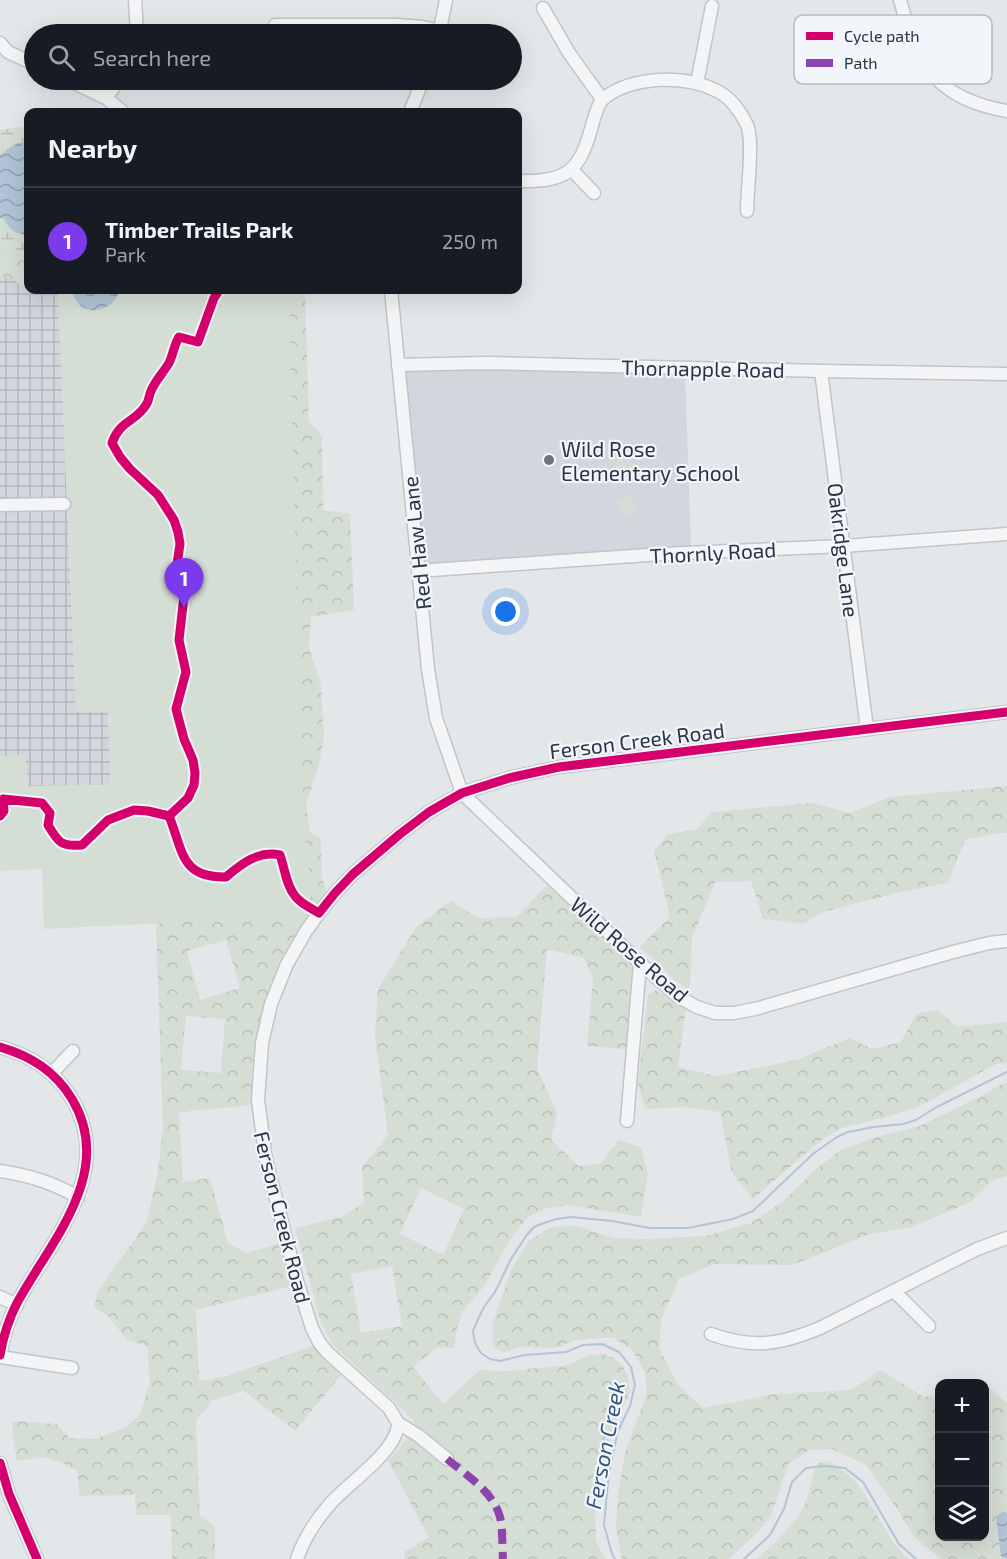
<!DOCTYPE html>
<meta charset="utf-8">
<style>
:root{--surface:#171b24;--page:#242831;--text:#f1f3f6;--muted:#9ea1a6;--line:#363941;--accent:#7c3aed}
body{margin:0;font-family:"Exo 2",sans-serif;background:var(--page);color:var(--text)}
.controls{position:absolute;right:18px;bottom:18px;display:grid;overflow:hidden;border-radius:12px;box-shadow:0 6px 24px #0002}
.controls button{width:54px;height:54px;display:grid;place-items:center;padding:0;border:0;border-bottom:2px solid var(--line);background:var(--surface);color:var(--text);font:30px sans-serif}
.you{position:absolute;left:506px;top:612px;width:21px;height:21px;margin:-15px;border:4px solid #fff;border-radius:50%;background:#1a73e8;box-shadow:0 0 0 9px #1a73e833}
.badge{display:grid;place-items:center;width:39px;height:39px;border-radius:50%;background:var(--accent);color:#fff;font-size:20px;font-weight:700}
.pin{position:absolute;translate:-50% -50px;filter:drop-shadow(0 2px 3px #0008)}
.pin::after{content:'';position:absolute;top:32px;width:21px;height:18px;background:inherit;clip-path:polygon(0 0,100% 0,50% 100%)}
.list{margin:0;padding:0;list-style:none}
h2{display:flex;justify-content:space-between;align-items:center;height:78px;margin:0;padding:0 24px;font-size:26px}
h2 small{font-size:20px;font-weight:400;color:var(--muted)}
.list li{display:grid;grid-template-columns:39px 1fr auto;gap:18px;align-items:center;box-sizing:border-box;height:108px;padding:0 24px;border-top:2px solid var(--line)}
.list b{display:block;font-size:22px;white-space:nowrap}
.list p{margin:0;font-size:20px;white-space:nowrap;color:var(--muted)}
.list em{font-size:20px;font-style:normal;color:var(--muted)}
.icon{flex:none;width:33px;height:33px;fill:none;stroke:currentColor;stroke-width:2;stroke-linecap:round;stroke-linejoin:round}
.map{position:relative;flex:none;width:1007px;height:1559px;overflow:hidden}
.search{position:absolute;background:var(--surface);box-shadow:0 6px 24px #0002;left:24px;top:24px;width:498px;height:66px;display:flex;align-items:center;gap:15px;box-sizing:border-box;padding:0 21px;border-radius:33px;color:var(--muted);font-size:22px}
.panel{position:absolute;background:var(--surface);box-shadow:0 6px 24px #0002;left:24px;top:108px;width:498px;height:186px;border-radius:12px}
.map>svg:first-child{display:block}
</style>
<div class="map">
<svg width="1007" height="1559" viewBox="0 0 1007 1559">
<defs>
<pattern id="industrial-grid" width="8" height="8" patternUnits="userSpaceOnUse" patternTransform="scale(1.5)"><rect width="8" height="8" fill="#d2d7dd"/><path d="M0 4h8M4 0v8" fill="none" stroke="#b4b9bf"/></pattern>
<pattern id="forest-crowns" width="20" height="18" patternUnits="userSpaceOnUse" patternTransform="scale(1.5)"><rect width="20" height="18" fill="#d5ded5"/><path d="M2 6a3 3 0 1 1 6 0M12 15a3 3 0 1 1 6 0" fill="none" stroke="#b7bfb8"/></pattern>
<pattern id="wetland-marsh" width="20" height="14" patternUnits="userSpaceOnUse" patternTransform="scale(1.5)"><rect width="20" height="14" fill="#d5ded5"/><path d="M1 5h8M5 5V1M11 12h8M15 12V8" fill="none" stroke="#b7bfb8"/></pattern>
<pattern id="water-waves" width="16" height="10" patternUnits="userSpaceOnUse" patternTransform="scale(1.5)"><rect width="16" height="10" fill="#b1c5d6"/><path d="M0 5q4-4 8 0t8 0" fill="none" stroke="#90a1af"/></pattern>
</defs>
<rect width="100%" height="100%" fill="#e4e7ea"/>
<polygon fill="#d2d7dd" points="401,364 685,370 691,550 421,567"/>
<polygon fill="url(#industrial-grid)" points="0,219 28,224 28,290 58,290 76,712 108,712 111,785 27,786 25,756 0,756"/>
<g fill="url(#forest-crowns)" fill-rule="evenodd">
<polygon points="0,252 21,255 28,257 28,289 10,278 0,277"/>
<path d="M271,290h34l4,131 13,15 1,74 27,4 4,96 -43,7 -2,31 12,36 3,53 -5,28 -13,40 4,27 11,7 1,39 5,13 -25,35 -22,40 -14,38 -11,52v49l-76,7 4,70 27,-4 18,65 18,10 35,-10 11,43 -96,24 3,71 25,-4 91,-32 7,13 19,17 -46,56 -51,-40 -31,9 -17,21 4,94 15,12v32h-43l-1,-44h-35l-1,-20 -56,1 -1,-24 -18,-10 -16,-5 -27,4 -4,-21 -1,-19 44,3 14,14 25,1 29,-11 16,-13 10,-33 -3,-36 -20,-6 -18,-23 -15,-10 4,-16 48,-68 11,-46 6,-48 -7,-203 7,-14zM226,940l14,48 -40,12 -13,-49zM186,1016l39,3 -4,54 -40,-3z"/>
<polygon points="1007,786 1007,833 1000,833 965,840 948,883 900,892 823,912 803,924 763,919 751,881 715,882 692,938 690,985 688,989 674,980 640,947 670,917 654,851 668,834 696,830 712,812 813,803 850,813 890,797"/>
<path d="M547,885l86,80 2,8 -9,76 -39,-3 6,-69 -9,-19 -37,-9 -10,119 20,45 -6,27 28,26 21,-2 19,-24 22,7 7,27 -7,43 -74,-12 -23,4 -17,9 -18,23 -24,44 -22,26 -6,18 -3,19 -16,-1 -25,20 30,37 38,-35 18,3 69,-7 21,-10 13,-1 10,3 10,8 6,11 2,17 -13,26 -16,48 -6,37 1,36 9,19h-200l-1,-7 25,-15 -41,-76 18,-22 13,-12 -23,-24 -63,-58 -12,-22 -26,-95 49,-12 20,-14 -2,-35 26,-32 -13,-98 3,-48 38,-62 35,-26 27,17 39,-1zM421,1188l43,21 -21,46 -43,-21zM392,1266l10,60 -41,7 -10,-59z"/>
<polygon points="656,990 686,1009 678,1067 716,1076 796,1060 850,1038 872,1049 901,1042 916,1014 937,1010 958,1027 1007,1022 1007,1063 996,1064 918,1107 886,1117 842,1128 820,1141 753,1199 732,1173 720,1112 683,1107 645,1109 638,1083 648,995"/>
<polygon points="1007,1083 1007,1176 993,1180 971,1202 912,1227 870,1234 793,1265 714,1264 679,1279 661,1320 659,1348 678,1385 703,1408 775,1394 851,1390 881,1370 924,1397 939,1394 940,1536 984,1536 984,1385 987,1385 1007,1403 1007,1513 1003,1511 996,1517 1001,1557 1006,1559 941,1559 914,1537 893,1503 866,1465 832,1449 810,1450 789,1463 771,1516 755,1535 729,1559 622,1559 616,1528 618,1494 625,1453 647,1393 645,1372 632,1350 613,1337 576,1340 556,1348 521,1347 503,1352 493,1347 493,1323 511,1270 529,1241 549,1228 575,1225 613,1238 647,1239 706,1236 751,1223 784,1201 816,1169 841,1150 876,1137 920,1126 981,1096 1002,1084"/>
<path d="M829,1461c8,5 16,11 23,17 23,24 31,59 57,81h-152c18,-17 39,-34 49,-58 4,-12 6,-25 11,-37z"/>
</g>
<g fill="url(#wetland-marsh)">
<path d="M22,127l6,2v18c-14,-6 -16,2 -28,8v-25z"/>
<path d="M0,218h3c8,12 9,15 25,17v22l-7,-2 -21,-3z"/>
</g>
<g fill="#d5ded5">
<polygon points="58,290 289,290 301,767 312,916 44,929 42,869 0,871 0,756 25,755 28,786 111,785 108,712 76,712"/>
<polygon points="619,458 634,464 627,481 612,475"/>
<polygon points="630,495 637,509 623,516 616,502"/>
</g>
<g fill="url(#water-waves)">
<path d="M16,144h5l7,3v88c-15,-2 -17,-4 -25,-17h-3v-63c6,-3 9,-8 16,-11z"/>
<path d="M71,290h48c-2,15 -24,27 -38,16 -5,-4 -8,-10 -10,-16z"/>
<polygon points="1003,1511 1007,1513 1007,1559 1001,1557 996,1517"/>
</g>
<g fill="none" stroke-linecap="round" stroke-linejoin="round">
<g stroke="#b1c5d6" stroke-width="2">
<polyline points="615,1559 612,1554 604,1525 609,1472 618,1431 630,1406 635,1385 631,1367 619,1352 602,1344 583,1345 566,1352 525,1355 500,1361 490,1359 481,1353 476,1345 474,1338 473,1330 484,1307 495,1292 511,1259 526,1236 534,1227 544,1223 557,1219 571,1217 612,1221 650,1228 688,1228 733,1219 753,1211 814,1153 837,1137 848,1132 874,1127 903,1124 916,1120 935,1108 1007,1072"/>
<polyline points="744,1559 770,1535 784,1509 792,1482 806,1468 825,1466 845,1468 863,1482 899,1544 916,1559"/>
</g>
<defs>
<g id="minor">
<polyline points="135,0 137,34"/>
<path d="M900,0c18,65 36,99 107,111"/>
<polyline points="543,8 569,53 602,99"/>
<polyline points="275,25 396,25 423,27 440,31"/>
<polyline points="439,34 446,0"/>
<polyline points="0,43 8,52 34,64"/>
<polyline points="68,80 106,98 123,112"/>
<polyline points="697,83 712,6"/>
<polyline points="106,98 119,80"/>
<polyline points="410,112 423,80"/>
<polyline points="572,170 594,193"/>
<path d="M518,181c51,1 62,-10 75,-59 2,-7 5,-19 11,-24 29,-22 81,-24 113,-7 13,6 24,21 30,34 7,16 0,65 0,86"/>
<polyline points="391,290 428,669 436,718 462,793 640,963 677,996 697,1007 715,1013 734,1013 755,1009 953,952 989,943 1007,941"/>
<polyline points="398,365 485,363 821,371 1007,374"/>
<polyline points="821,371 867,729"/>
<polyline points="0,505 64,504"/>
<polyline points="418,571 662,554 843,546 1007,534"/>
<path d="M0,1047c31,9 55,24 72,52 44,73 -21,142 -55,204 -8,16 -14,34 -17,52"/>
<polyline points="52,1073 73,1051"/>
<polyline points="627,1121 640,963"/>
<path d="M0,1171c31,5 51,11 78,26"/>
<polyline points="894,1291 929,1326"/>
<polyline points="0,1297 17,1305"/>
<path d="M711,1334c41,15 68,11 109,-6l157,-79 30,-11"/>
<polyline points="0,1357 72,1368"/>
<polyline points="447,1459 419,1436 398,1423 389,1408 327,1352 319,1342 312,1328 297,1281 266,1160 258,1100 262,1043 271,1004 287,964 306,931 319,913 335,893 353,874 400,834 429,812 462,793 509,778 559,767 1007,712"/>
<polyline points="0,1463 9,1494 37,1559"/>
<path d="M297,1559c7,-21 19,-39 33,-55 18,-21 68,-53 68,-81"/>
</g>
</defs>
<use href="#minor" stroke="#c2c5c8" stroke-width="15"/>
<use href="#minor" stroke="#f4f5f6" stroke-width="12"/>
<path stroke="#8e44ad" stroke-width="8" stroke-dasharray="15 8" stroke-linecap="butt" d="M447,1459c19,16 46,32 53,58 3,13 2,28 3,42"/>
<defs>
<g id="cycleway">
<path d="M0,816l4,-5 -1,-12 39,4 8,10 -2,12c10,17 13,22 34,20l26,-25 26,-10 14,1 21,5 19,-18 6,-13 1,-12 -2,-13 -9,-21 -8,-30 10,-37 -7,-32 5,-44 -6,-13 -2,-12 4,-27 -2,-12 -4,-12 -16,-25 -28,-26 -10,-12 -8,-14c8,-23 24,-21 34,-38 3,-4 3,-10 5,-14 4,-10 12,-18 18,-28 4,-8 5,-18 10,-26l19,5 16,-44 5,-8"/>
<path d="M169,816c14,34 11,62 57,61 15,-13 33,-27 54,-22 5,14 6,30 15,41 6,8 16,12 24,17l16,-20 18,-19 47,-40 29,-22 33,-19 47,-15 50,-11 448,-55"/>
<path d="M0,1047c31,9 55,24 72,52 44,73 -21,142 -55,204 -8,16 -14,34 -17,52"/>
<polyline points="0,1463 9,1494 37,1559"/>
</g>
</defs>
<use href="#cycleway" stroke="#f2f5f9" stroke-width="13"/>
<use href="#cycleway" stroke="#d6006c" stroke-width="9"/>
</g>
<circle fill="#6a737f" stroke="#f2f5f9" stroke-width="2" cx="549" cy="460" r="6"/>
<g text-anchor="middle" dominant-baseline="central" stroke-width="4.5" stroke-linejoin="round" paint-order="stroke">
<g font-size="21" fill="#293545" stroke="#f2f5f9">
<text transform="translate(703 368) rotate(1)">Thornapple Road</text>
<text transform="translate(416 543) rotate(-96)">Red Haw Lane</text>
<text transform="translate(844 550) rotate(83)">Oakridge Lane</text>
<text transform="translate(713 552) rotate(-3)">Thornly Road</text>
<text transform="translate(637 740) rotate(-7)">Ferson Creek Road</text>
<text transform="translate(630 949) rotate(41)">Wild Rose Road</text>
<text transform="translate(283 1217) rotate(76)">Ferson Creek Road</text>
</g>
<g font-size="21" fill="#293545" stroke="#f2f5f9" text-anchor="start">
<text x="561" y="448">Wild Rose<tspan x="561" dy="24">Elementary School</tspan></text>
</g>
<g font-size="22" font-style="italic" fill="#2f567d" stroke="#f2f5f9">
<text transform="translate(604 1445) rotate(-79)">Ferson Creek</text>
</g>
</g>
<rect x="794" y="15" width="198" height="69" rx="9" fill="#f2f5f9" stroke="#b6bbc3" stroke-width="1.5"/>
<rect x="806" y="32" width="27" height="8" fill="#d6006c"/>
<rect x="806" y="59" width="27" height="8" fill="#8e44ad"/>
<g font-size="16" fill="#293545">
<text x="844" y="42">Cycle path</text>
<text x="844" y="69">Path</text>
</g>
</svg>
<div class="controls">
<button>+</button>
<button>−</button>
<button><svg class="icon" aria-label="layers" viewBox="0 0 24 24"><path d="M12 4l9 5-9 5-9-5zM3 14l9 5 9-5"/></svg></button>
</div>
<div class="you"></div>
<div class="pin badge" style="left:184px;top:608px">1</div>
<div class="search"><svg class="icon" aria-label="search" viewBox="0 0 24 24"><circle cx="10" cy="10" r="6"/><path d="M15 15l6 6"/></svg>Search here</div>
<section class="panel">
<h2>Nearby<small></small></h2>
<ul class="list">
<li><span class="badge">1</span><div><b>Timber Trails Park</b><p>Park</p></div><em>250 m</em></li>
</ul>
</section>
</div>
